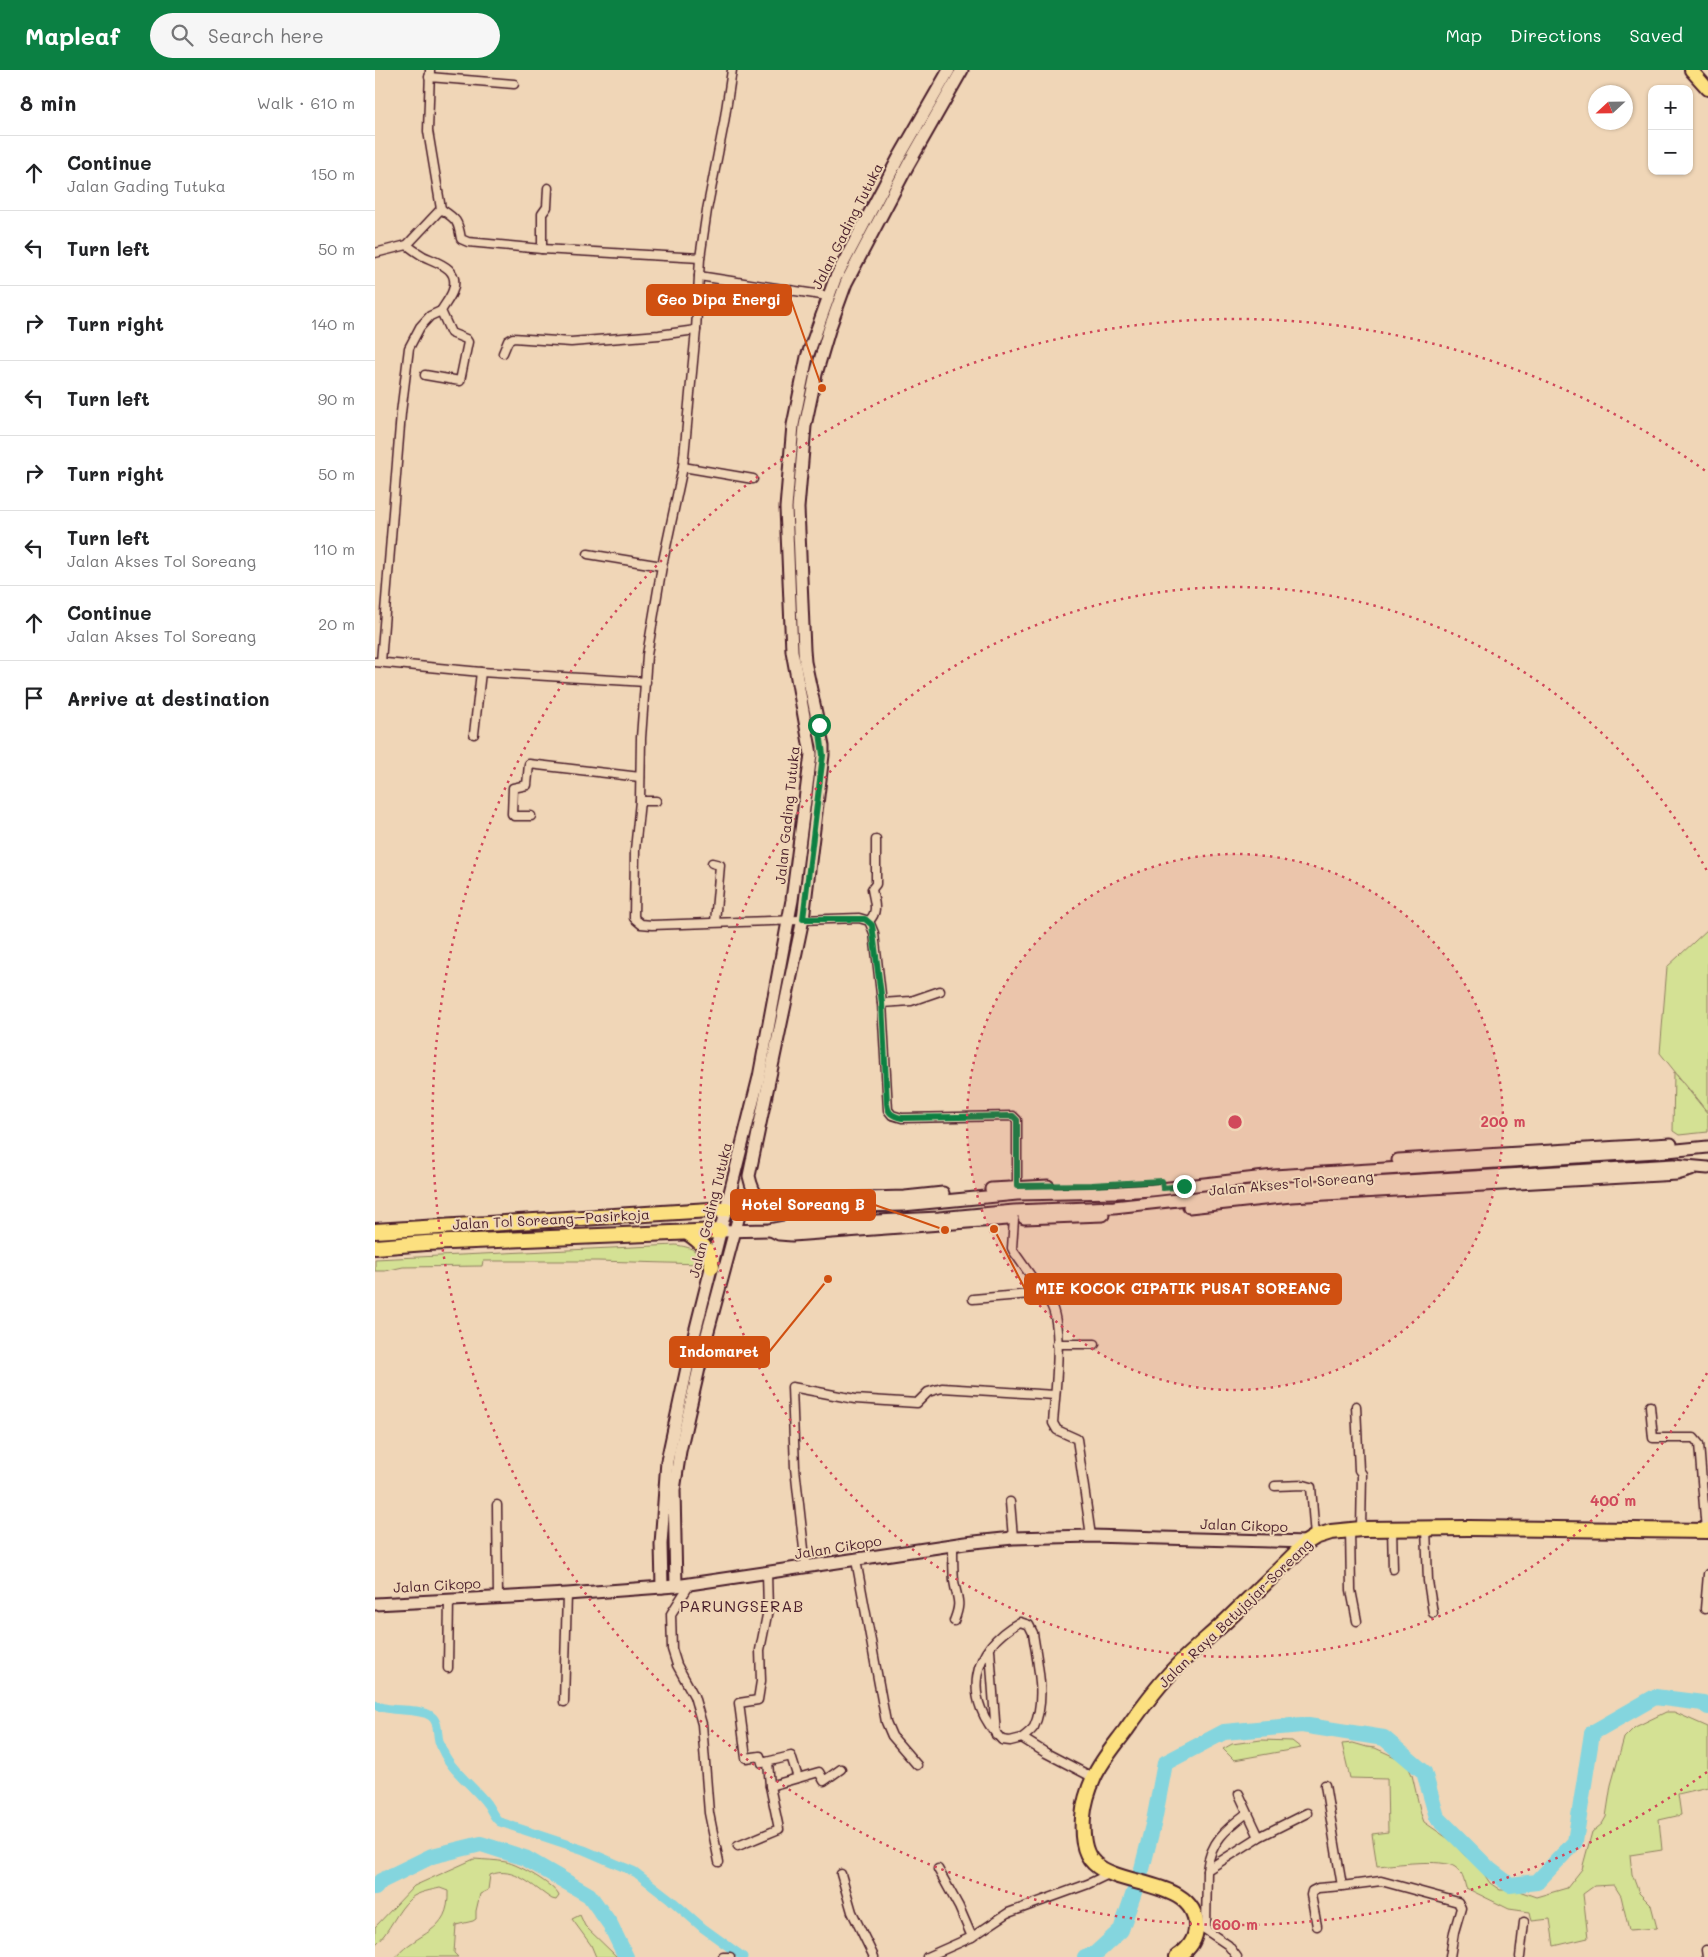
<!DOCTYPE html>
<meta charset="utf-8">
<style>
:root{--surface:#fff;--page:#f6f6f6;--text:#202124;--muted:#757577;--line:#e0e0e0;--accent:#0b8043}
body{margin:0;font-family:Mali,sans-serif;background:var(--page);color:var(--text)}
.controls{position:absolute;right:15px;top:15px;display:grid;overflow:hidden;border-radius:10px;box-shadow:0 1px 4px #0004}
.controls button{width:45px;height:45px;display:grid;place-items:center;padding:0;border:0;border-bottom:1px solid var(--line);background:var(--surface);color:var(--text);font:25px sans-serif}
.compass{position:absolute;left:1213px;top:15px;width:45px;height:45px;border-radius:50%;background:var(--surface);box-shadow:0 1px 4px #0004;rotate:248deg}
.stop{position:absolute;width:15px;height:15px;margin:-11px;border:4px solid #0b8043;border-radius:50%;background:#fff}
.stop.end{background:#0b8043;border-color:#fff;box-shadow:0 1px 5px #0008}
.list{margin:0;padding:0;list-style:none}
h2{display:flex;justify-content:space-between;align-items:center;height:65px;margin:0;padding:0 20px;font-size:21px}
h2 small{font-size:16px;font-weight:400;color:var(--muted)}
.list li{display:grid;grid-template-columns:32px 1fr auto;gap:15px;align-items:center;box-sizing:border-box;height:75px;padding:0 20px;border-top:1px solid var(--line)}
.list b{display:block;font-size:19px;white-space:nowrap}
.list p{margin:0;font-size:16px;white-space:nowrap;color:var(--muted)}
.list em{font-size:16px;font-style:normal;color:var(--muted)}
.icon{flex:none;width:28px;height:28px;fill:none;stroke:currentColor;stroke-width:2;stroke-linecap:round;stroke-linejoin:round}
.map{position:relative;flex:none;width:1333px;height:1887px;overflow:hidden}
header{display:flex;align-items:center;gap:30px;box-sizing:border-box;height:70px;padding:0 25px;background:var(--accent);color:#fff}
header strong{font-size:24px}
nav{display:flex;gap:28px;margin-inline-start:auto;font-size:18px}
.search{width:350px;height:45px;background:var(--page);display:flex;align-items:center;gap:12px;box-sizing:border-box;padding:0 18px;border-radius:28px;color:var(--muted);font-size:19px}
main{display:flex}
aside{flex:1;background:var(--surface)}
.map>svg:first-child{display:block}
</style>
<header>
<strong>Mapleaf</strong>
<div class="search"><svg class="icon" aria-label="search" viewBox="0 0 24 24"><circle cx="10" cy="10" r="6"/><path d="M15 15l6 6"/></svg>Search here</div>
<nav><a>Map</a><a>Directions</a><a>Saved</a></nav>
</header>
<main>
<aside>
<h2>8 min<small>Walk · 610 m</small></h2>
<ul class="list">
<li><svg class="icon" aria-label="ahead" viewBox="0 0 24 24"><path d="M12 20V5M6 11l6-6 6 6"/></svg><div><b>Continue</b><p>Jalan Gading Tutuka</p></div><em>150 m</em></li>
<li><svg class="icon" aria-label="left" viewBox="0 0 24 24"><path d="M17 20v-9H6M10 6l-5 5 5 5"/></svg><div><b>Turn left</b></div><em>50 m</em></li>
<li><svg class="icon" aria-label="right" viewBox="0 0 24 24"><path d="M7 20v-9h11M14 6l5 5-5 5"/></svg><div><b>Turn right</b></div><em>140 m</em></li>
<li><svg class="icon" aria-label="left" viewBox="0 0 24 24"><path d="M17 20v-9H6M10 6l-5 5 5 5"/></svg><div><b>Turn left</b></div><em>90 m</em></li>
<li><svg class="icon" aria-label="right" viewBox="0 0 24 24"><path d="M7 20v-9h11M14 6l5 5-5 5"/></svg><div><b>Turn right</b></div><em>50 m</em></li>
<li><svg class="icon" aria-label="left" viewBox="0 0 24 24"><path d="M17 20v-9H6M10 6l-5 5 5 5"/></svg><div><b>Turn left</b><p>Jalan Akses Tol Soreang</p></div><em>110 m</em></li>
<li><svg class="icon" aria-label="ahead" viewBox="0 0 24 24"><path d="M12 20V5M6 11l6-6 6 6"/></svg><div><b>Continue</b><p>Jalan Akses Tol Soreang</p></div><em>20 m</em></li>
<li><svg class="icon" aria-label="arrive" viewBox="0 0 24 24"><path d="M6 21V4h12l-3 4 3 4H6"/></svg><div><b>Arrive at destination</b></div></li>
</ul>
</aside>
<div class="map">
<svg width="1333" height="1887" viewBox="0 0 1333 1887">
<rect width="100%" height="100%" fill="#f0d6b7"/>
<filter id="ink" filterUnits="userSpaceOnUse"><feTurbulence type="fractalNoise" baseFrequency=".02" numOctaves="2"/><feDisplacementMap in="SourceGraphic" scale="10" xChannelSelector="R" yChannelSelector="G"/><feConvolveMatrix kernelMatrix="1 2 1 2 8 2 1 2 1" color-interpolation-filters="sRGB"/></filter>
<g filter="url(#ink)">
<g fill="#d4e194" stroke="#8f8060">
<polygon points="1333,859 1333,1043 1285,983 1292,897"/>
<polygon points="1299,1002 1333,1044 1333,1062 1304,1065 1298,1061"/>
<path d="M301,1175c16,3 20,3 26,19l-104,-3h-115l-1,5 -79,1 -18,4h-10v-12z"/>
<path d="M1291,1642h8l34,15v60l-30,7 3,21 -22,5 3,30 -32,5 2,19 7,19 12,12 6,23 -28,2 -8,-34 -7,-11 -20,1 -11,8 5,44 -34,8 -4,-27 -18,2 -2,-9 -21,-3 -43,-21c-2,-8 -4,-16 -11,-21 -13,-9 -62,-2 -78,-1l-5,-32 16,-2 -1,-53 -37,-1 -8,-34 11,-1 14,4 8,1 31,14 6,13 9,39 3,8 29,20 11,13 13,9 13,19 10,7h16l20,7 31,-9 15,-19 10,-37 10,-8 4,-7 5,-32 13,-47 11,-11z"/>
<polygon points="886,1670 917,1671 926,1678 859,1690 848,1679 857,1674"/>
<path d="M99,1789c11,1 22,1 32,3 12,2 50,24 53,34l-3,4 -4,-1c-18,-11 -38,-34 -62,-24l-2,15 -8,4 -4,17v8l-3,2 -17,4 -2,28 4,4h-62c21,-26 54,-23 52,-66l-8,-3c-8,2 -22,4 -29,10 -15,13 -21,34 -36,47v-18l39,-41z"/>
<polygon points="205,1845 210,1856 242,1887 221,1887 216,1875 197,1849"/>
</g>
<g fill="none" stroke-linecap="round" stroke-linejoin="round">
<path stroke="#84d5de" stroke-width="9" d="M0,1635c17,8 43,2 56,11 9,7 5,19 9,28 8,25 32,40 47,60 5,7 6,13 13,18l84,28 51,22 35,27 33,29 40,29"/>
<g stroke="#84d5de" stroke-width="16">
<polyline points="0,1818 6,1811 57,1786 106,1774 150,1788 214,1825 235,1854 251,1887"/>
<polyline points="710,1887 720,1884 746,1860 767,1799 779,1751 790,1693 849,1662 927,1655 1009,1668 1049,1702 1062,1747 1115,1800 1135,1815 1162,1812 1200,1772 1217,1663 1280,1627 1328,1633 1333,1637"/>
</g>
<defs>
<g id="street">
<polyline points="357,0 349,53 332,140 325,188 321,260 308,397 287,496 272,585 266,668 265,731 260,780 259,848 266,854 277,855 484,848 494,851 499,863 507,933 513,1040 517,1045 527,1048 638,1046 642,1050 642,1116"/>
<polyline points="54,7 139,14"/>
<path d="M66,139c15,10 17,11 20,30l7,3 74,7 158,9"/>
<path d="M32,175c5,4 11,8 16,11 15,7 37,12 30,34 -2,7 -8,14 -12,21l10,22 15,6 2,3 -8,39 -35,-6"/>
<polyline points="167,179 167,144 172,137 173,118"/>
<polyline points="0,183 32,175 66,139 53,61 55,0"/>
<polyline points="324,206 453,226"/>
<polyline points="128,283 133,271 138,268 196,272 284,265 321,260"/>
<polyline points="308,397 378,409"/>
<polyline points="213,484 287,496"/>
<polyline points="0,592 106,602 271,612"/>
<polyline points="6,592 26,343 34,278 45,257 55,246 66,241"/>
<polyline points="99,664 106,602"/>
<polyline points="265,731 281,731"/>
<polyline points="156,746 139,746 137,744 138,718 152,715 154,694 265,707"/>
<polyline points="337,793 345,795 340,852"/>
<path d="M494,851c10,-10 5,-19 3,-32l4,-5v-44"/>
<polyline points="507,933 536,931 565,921"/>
<path d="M639,1149l-2,29 2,4 36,51c14,22 5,92 3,120l4,7 20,9 14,97"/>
<polyline points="598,1229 668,1223"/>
<polyline points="682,1274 720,1274"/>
<polyline points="981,1336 984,1400 987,1404 986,1459"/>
<polyline points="1275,1336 1278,1368 1319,1368 1324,1374 1331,1461"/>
<polyline points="900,1416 929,1415 936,1417 940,1467"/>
<polyline points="635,1432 638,1468"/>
<polyline points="122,1435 123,1527"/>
<polyline points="1017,1458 1018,1499"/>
<polyline points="1051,1458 1053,1511 1058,1543"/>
<polyline points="975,1459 976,1520 982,1551"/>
<path d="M578,1475c0,12 0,24 1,36 3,19 8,20 0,40"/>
<polyline points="481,1490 511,1652 517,1666 542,1695"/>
<polyline points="431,1497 420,1398 417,1317 480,1329 542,1333 553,1322 567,1318 680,1325"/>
<polyline points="392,1503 393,1540 385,1580 386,1611 383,1630 364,1633 371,1688 385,1686 387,1693 416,1686 423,1708"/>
<polyline points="315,1514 296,1544 297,1579 302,1595 319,1626 327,1654 334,1743 344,1792"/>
<polyline points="1330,1539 1333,1504"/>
<polyline points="615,1580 621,1665"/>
<polyline points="73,1598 74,1529"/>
<polyline points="189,1632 192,1524"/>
<path d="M647,1668c4,-3 9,-7 12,-11 13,-28 3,-65 -1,-94l-4,-8 -9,-3c-50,27 -58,78 -18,118l8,1 12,-3 24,15 48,25"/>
<polyline points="393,1692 395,1716 444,1702 449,1711 466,1699"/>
<polyline points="864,1724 884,1767"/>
<polyline points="363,1776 404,1759 395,1716"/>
<polyline points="563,1799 584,1837 597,1867"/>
<path d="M832,1800c3,-28 19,-41 40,-57"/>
<polyline points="466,1804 477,1842 499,1887"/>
<polyline points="967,1816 1006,1811 1083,1832 1086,1838 1079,1862 1075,1887"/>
<polyline points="942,1856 936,1825 937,1821 943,1818 967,1816 950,1715"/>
<polyline points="828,1858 853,1875 862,1887"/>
<polyline points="831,1859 832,1800 884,1767 932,1743"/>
<polyline points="1331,1880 1332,1887"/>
<polyline points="348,1887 355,1887"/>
<polyline points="552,1887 597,1867 633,1843 713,1814 736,1803"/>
<polyline points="1145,1887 1149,1852"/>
</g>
<g id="secondary">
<polyline points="1023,1090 1296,1074"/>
<polyline points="616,1119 673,1116"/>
<polyline points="454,1129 530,1127 568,1123"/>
<path d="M414,1137c-24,-6 -34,-3 -40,-31l54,-257 20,-164v-9l-18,-84 -1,-12 -6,-142 7,-82 11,-52 13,-44 17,-47 62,-118 54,-95"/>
<polyline points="814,1137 916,1126 1302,1104 1316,1100"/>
<polyline points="351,1139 528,1135 642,1124 743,1122 777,1120 899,1106 1282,1082 1333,1077"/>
<polyline points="649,1148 728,1145"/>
<polyline points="396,1160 404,1164 417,1165 633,1149"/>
<polyline points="345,1161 394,1160 420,1155 564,1148 639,1141 739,1137 913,1118 1299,1095 1333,1098"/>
<polyline points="301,1516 299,1420 305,1381 330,1272 366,1138"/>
<polyline points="287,1517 286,1474 292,1391 318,1270 384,1007 417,830 436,684 417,581 411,438 418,355 432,287 460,209 523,89 574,0"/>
<polyline points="0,1534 192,1524 301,1516 590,1473 638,1468 716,1466 932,1472"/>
</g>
<polyline id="primary" points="1316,0 1333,19"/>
<g id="highway">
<polyline points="0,1161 351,1139"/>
<path d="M313,1163c13,9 22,17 24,34"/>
<polyline points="0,1177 51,1173 345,1161"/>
<path d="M802,1887c11,-7 19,-17 19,-30 1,-48 -77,-39 -102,-64 -12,-11 -12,-31 -11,-46 1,-13 6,-29 11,-40 8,-17 21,-32 32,-47 16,-23 32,-45 52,-65 15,-15 32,-29 48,-44 27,-26 54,-52 81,-79l8,-5 16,-5 30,-3 108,-1 239,3"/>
</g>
</defs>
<use href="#street" stroke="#4a1f2b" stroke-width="11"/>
<use href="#secondary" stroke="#4a1f2b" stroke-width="15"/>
<use href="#primary" stroke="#4a1f2b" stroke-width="16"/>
<use href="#highway" stroke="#4a1f2b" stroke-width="18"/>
<use href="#street" stroke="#f0d6b7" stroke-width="8"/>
<use href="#secondary" stroke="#f0d6b7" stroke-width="11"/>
<use href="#primary" stroke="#fce080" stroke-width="12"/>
<use href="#highway" stroke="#fce080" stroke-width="14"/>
</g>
</g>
<g fill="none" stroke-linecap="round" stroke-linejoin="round" filter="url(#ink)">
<path stroke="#0b8043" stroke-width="6" d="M444,655l4,30 -20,164h62l7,6 10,78 5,101c1,9 5,12 15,14l111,-2 4,4v66l75,-1 70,-4 1,7 21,-2"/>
</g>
<circle cx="860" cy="1052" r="268" fill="#d1495b" fill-opacity=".12"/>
<g fill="none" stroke="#d1495b" stroke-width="2.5" stroke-dasharray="2.5 5">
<circle cx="860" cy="1052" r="268"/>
<path d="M1332 1303A535 535 0 1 1 1332 801"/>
<path d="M1332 1702A803 803 0 1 1 1332 402"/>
</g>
<g text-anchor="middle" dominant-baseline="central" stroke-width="4" stroke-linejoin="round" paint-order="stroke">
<g font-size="14" fill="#4a1f2b" stroke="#f0d6b7">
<text transform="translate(472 156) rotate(-63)">Jalan Gading Tutuka</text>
<text transform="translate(412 745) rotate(-84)">Jalan Gading Tutuka</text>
<text transform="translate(916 1113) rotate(-5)">Jalan Akses Tol Soreang</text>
<text transform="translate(335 1140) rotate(-76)">Jalan Gading Tutuka</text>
<text transform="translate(176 1149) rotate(-3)">Jalan Tol Soreang–Pasirkoja</text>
<text transform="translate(869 1455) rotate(2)">Jalan Cikopo</text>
<text transform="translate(463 1477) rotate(-9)">Jalan Cikopo</text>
<text transform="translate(62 1515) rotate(-3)">Jalan Cikopo</text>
<text transform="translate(860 1543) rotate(-44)">Jalan Raya Batujajar-Soreang</text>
</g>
<g font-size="16" letter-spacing="1" fill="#4a1f2b" stroke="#f0d6b7">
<text x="367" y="1535">PARUNGSERAB</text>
</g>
</g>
<circle cx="860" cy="1052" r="8" fill="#d1495b" stroke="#f0d6b7" stroke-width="2.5"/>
<g font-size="15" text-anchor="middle" font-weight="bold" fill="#d1495b" stroke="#f0d6b7" stroke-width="4" stroke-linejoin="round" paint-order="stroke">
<text x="1128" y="1057">200 m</text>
<text x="1238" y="1436">400 m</text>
<text x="860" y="1860">600 m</text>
</g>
<path fill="none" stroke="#d05011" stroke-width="2" d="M447 318L416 230M570 1160L500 1135M619 1159L650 1219M453 1209L394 1282"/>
<g fill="#d05011" stroke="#f0d6b7" stroke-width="2">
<circle cx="447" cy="318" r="5"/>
<circle cx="570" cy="1160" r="5"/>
<circle cx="619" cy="1159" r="5"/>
<circle cx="453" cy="1209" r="5"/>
</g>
<g fill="#d05011" stroke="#d05011" stroke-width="2">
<rect x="272" y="215" width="144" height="30" rx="5"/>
<rect x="356" y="1120" width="144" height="30" rx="5"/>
<rect x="650" y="1204" width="316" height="30" rx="5"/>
<rect x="295" y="1267" width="99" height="30" rx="5"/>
</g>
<g font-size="15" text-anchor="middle" font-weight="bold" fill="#fff">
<text x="344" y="235">Geo Dipa Energi</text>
<text x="428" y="1140">Hotel Soreang B</text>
<text x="808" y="1224">MIE KOCOK CIPATIK PUSAT SOREANG</text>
<text x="344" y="1287">Indomaret</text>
</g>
</svg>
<div class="controls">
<button>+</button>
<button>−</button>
</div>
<svg class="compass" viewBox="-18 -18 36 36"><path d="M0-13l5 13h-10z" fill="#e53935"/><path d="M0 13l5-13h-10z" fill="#757577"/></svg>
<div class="stop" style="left:444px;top:655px"></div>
<div class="stop end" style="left:809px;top:1116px"></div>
</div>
</main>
